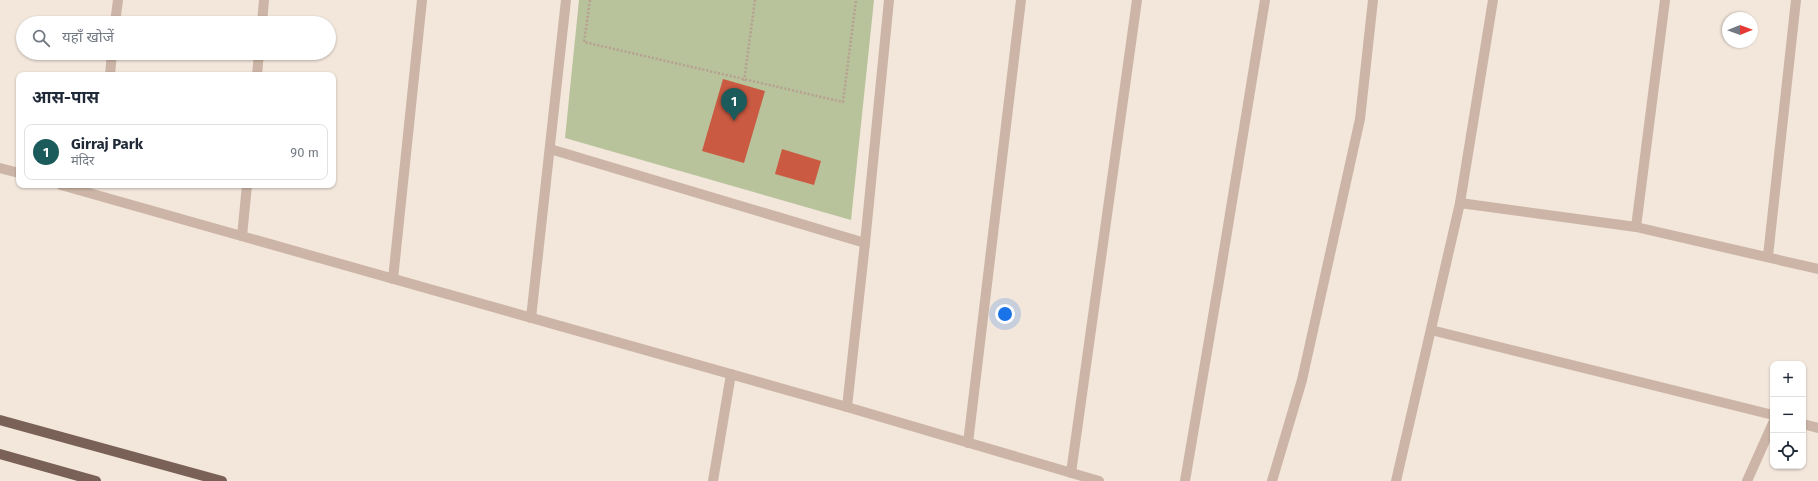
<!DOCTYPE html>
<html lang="hi">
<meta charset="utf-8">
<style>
:root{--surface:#fff;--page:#f6f6f7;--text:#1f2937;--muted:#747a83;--line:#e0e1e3;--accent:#1b5b5b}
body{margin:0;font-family:"Fira Sans","Noto Sans Devanagari",sans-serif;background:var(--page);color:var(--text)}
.controls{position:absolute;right:12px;bottom:12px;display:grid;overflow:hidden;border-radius:8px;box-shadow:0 1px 3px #0004}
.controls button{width:36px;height:36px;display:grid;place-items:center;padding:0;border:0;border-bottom:1px solid var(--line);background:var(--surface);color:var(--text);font:20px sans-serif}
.compass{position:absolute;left:1722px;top:12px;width:36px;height:36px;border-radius:50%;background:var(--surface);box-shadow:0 1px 3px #0004;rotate:89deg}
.you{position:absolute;left:1005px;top:314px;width:14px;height:14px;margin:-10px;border:3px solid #fff;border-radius:50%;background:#1a73e8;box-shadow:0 0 0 6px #1a73e833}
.badge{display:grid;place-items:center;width:26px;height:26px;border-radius:50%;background:var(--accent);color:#fff;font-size:13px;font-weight:700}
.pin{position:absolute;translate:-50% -33px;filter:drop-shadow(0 1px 2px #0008)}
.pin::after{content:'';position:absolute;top:21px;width:14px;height:12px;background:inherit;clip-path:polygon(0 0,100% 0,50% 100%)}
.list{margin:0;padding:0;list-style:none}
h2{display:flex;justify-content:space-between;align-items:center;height:52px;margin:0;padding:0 16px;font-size:17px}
h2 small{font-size:13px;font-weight:400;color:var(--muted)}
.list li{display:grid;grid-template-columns:26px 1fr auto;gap:12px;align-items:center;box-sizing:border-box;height:56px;margin:0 8px 8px;padding:0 8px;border:1px solid var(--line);border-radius:8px}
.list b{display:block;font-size:15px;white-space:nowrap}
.list p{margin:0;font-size:13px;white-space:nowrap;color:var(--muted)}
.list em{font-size:13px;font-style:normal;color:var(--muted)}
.icon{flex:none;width:22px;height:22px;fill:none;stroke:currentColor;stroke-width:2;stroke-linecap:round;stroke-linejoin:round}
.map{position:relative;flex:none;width:1818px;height:481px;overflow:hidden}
.search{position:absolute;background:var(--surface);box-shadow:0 1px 3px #0004;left:16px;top:16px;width:320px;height:44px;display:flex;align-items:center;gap:10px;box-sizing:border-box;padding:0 14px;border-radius:22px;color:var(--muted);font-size:15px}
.panel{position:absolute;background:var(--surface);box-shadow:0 1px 3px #0004;left:16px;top:72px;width:320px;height:116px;border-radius:8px}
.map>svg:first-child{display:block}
</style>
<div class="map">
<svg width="1818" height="481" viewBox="0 0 1818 481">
<rect width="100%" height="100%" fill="#f3e6db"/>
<polygon fill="#b8c39b" points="579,0 874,0 851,220 565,138"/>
<g fill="#cb5a42">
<polygon points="723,79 765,91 744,163 702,151"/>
<polygon points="782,149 821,161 814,185 775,174"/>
</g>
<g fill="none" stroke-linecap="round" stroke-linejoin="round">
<g stroke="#b79f91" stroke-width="2.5" stroke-dasharray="2 2" stroke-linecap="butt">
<polyline points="590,0 584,42 843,102 856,0"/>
<polyline points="744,81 755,0"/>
</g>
<polyline stroke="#ccb5a7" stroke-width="10" points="713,481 731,374"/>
<g stroke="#ccb5a7" stroke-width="10">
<polyline points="115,23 118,0"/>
<polyline points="262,23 264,0"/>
<polyline points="110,75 112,53"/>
<polyline points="257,75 259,53"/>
<polyline points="550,149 865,243"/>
<polyline points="0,168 19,173"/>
<polyline points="61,185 847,407 1099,481"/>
<polyline points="1460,203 1636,227 1818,269"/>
<polyline points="1636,227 1665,0"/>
<polyline points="242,236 247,185"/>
<polyline points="1768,256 1796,0"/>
<polyline points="393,279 422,0"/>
<polyline points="531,318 566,0"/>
<polyline points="1431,330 1773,415"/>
<polyline points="847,407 865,243 889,0"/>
<polyline points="1803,424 1818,428"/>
<polyline points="968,443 1021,0"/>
<polyline points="1071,473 1137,0"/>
<polyline points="1185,481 1219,281 1265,0"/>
<polyline points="1272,481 1302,380 1360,119 1373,0"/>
<polyline points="1396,481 1460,203 1493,0"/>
<polyline points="1747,481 1773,423"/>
</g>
<g stroke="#7a6158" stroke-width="10">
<polyline points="0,420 222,481"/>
<polyline points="0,454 96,481"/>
</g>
</g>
</svg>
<div class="controls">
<button>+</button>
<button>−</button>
<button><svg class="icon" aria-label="locate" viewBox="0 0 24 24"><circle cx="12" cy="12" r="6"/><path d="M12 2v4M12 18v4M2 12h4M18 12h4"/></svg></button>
</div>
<svg class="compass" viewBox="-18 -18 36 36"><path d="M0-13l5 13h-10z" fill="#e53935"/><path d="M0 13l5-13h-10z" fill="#747a83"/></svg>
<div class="you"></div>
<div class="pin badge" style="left:734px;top:121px">1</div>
<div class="search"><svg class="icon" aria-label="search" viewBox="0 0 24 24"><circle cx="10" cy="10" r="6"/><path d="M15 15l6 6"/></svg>यहाँ खोजें</div>
<section class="panel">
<h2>आस-पास<small></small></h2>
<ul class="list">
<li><span class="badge">1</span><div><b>Girraj Park</b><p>मंदिर</p></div><em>90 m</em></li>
</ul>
</section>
</div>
